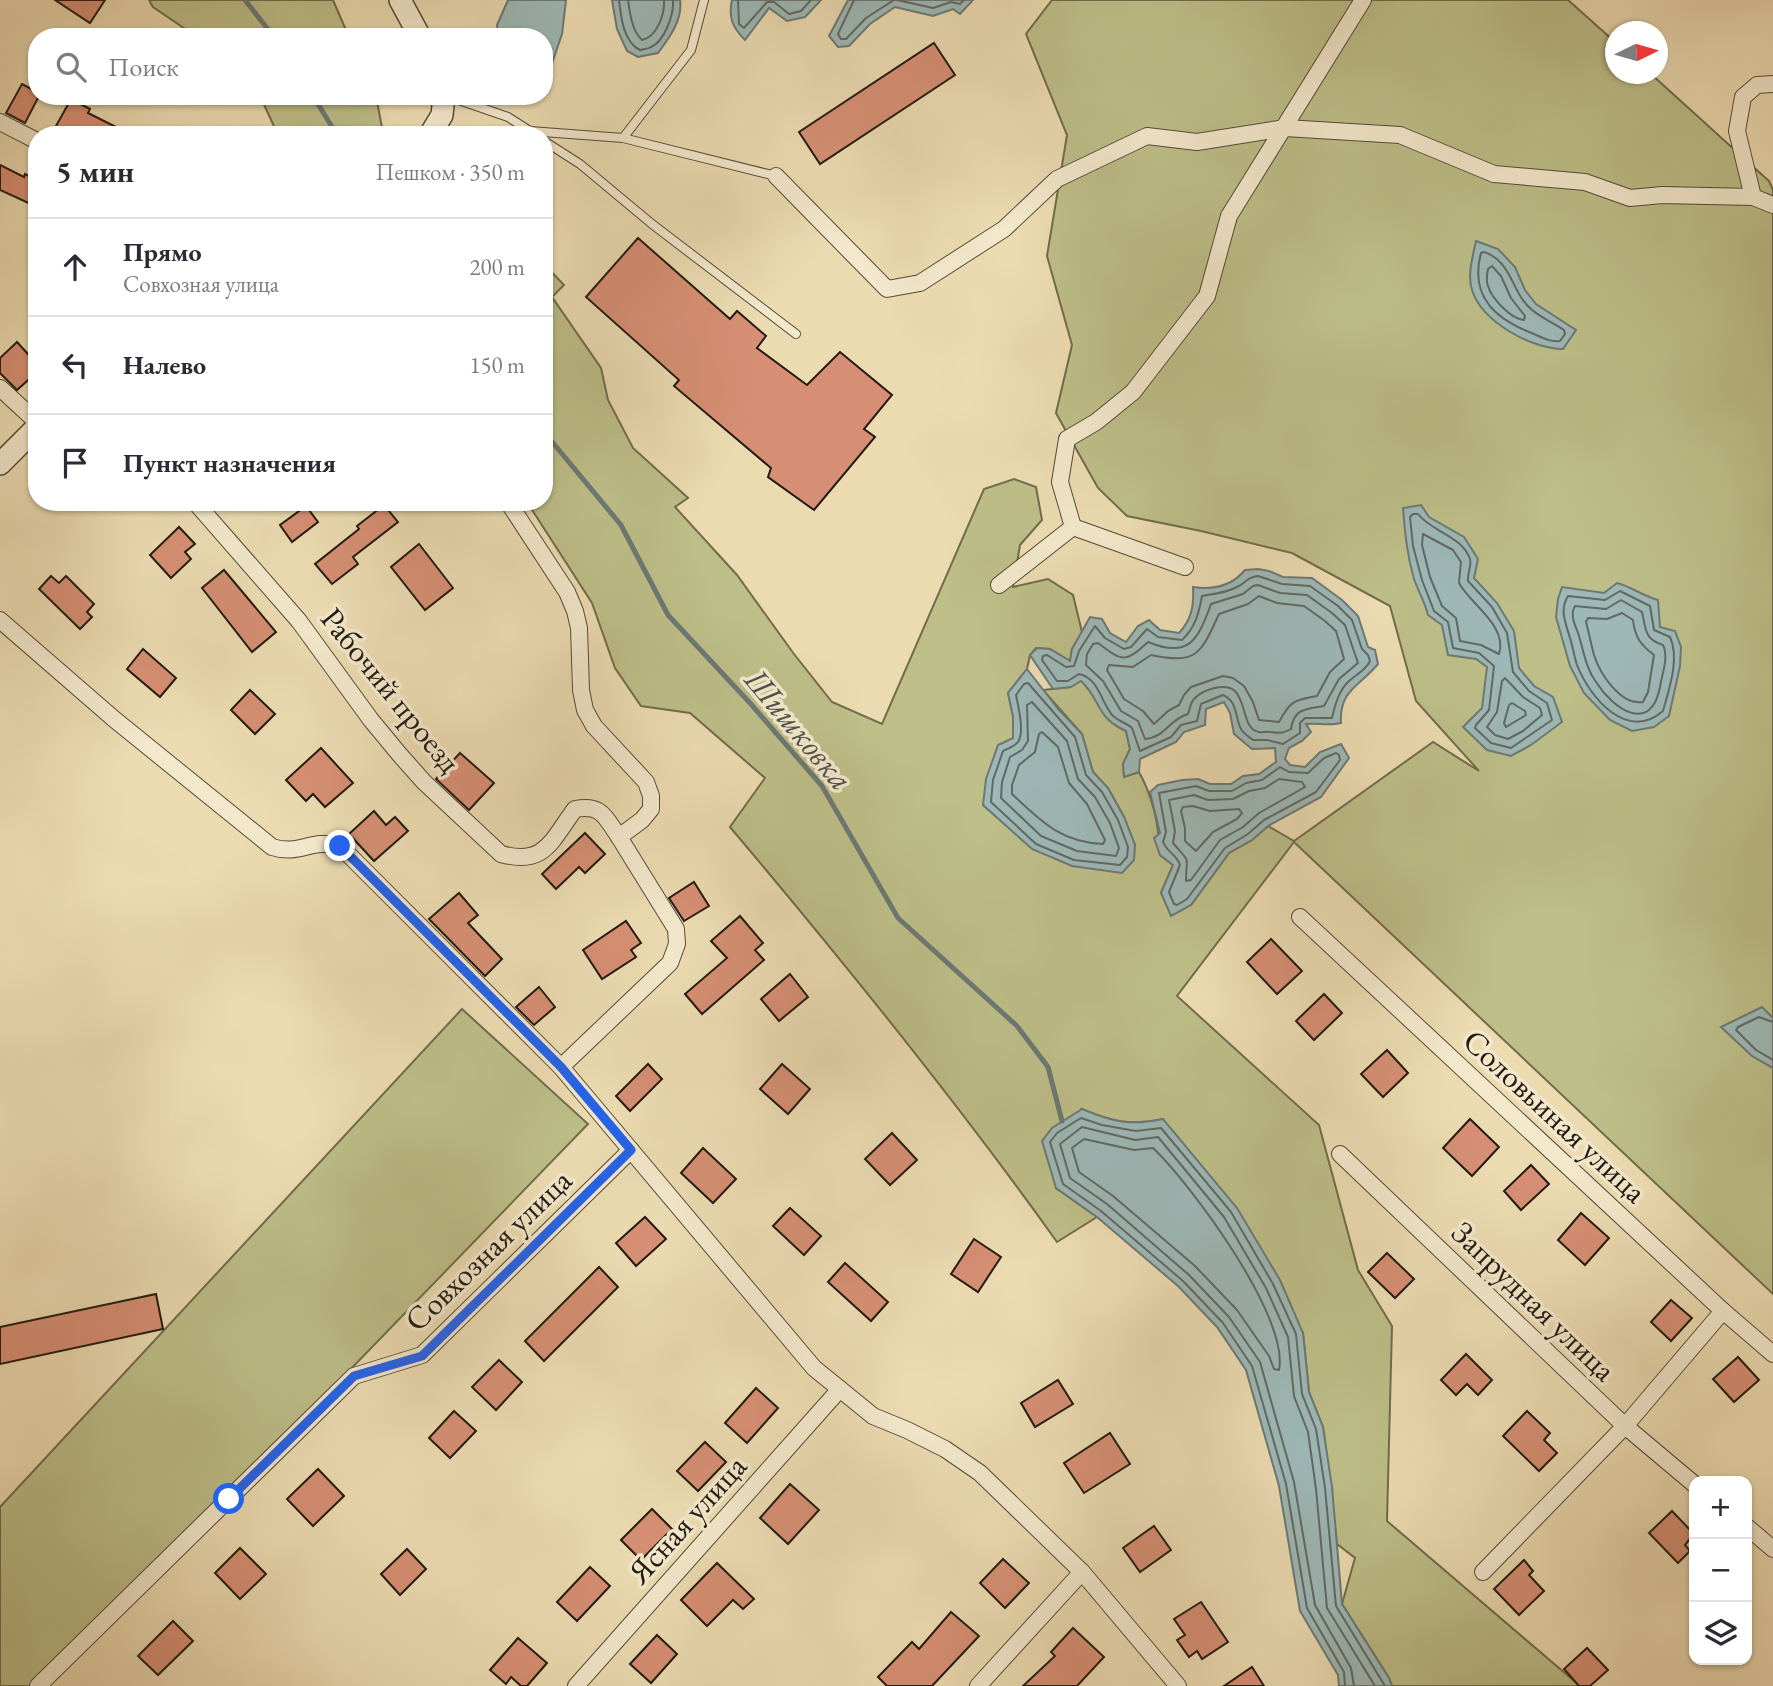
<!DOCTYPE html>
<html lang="ru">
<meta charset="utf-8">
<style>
:root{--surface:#fff;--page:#f7f7f7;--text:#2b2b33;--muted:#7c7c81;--line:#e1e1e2}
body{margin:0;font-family:"EB Garamond",serif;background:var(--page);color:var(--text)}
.controls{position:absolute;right:21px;bottom:21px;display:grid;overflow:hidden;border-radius:14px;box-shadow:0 2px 5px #0004}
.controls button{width:63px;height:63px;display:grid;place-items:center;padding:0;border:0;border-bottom:2px solid var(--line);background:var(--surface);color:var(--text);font:35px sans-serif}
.compass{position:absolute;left:1605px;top:21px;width:63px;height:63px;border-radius:50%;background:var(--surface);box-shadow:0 2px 5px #0004;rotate:85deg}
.stop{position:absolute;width:21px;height:21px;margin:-16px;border:5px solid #2563eb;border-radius:50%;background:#fff}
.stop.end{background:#2563eb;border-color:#fff;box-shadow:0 2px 7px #0008}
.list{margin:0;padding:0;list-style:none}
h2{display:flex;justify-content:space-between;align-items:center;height:91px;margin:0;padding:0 28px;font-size:30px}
h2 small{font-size:23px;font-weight:400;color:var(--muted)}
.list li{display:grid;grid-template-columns:46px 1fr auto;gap:21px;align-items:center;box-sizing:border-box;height:98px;padding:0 28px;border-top:2px solid var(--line)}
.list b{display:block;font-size:26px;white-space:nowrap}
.list p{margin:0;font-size:23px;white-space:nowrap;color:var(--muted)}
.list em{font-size:23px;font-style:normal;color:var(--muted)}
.icon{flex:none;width:38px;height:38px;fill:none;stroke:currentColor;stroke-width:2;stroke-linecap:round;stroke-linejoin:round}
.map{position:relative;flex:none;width:1773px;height:1686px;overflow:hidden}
.search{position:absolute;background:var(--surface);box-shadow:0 2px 5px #0004;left:28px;top:28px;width:525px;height:77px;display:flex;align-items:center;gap:18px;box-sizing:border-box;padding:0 24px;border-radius:28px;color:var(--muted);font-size:26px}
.panel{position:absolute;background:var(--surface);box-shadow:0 2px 5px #0004;left:28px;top:126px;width:525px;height:385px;border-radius:28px}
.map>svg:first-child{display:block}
</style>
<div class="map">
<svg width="1773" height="1686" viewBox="0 0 1773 1686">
<rect width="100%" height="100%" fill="#ecdbb1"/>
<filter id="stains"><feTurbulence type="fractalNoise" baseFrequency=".00286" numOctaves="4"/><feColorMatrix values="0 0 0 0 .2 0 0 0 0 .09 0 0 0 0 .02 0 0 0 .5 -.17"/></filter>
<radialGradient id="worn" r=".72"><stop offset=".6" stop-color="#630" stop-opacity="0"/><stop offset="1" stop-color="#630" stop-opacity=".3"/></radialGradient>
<g fill="#bdbe88" stroke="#706c4c" stroke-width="2">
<polygon points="149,0 333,0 349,37 197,37 153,7"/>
<path d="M1052,0h516l47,42 1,32h35l118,107 4,9v1104l-479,-452 -117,154 142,129 39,145 34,56 -5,195 193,165h-188l-3,-8 -47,-74 13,-46 -18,-14 -14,-117 -14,-35 -6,-59 -140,-214c-33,7 -50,3 -82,-10l-25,79 41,29 -40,25c-102,-143 -213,-280 -327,-415l35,-49 -75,-65 -49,-7 -26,-38 -23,-65 -65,-101h17v-238l20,21 -12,12 49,71 7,32 25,48 55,50 -13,9 62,68 57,79 38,48 50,22 102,-235 30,-10 22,8 6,33 -22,25 -7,42 35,-8 25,16 9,37 -10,17 -2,12 -20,-12 -14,-1 -6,7 -3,14 -19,24 5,23v22l-30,67 23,19 129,21 -11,-28 -16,-29 -15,-16 -11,-38 -39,-44 27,-3 11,-7c20,20 16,38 45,51l4,18 -7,15 1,13 15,-5c14,25 20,54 21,83l13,10 -12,28 30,12 38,-52 23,-13 16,-14 26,15 139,-99 46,29 -63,-70 -26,-95 -98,-53 -91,-22 -74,-15 -29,-28 -42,-75 16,-68 -25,-89 20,-121 -41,-101z"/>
<polygon points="260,96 376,96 383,133 381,135 278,135"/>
<polygon points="462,1009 588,1124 44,1686 0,1686 0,1507"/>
</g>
<g fill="#9db8b7" stroke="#6c7974" stroke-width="2">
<polygon points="508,0 566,0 562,34 548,75 544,79 544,37 498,37 497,25"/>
<path d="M612,0h68c3,20 -11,38 -22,53l-20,4 -11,-6 -10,-22z"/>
<path d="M732,0h89l-16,17 -18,4 -18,-13 -24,32c-12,-12 -17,-22 -13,-40z"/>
<polygon points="848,0 973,0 960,14 953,9 933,16 895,7 870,24 849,46 838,47 829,36"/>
<path d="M1476,241l22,8 17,18 10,23 11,14 40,26 -13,19c-31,0 -81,-27 -91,-59 -5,-14 1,-35 4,-49z"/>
<path d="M1421,505l8,12 35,20 14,22 -4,19 23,25 17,28 5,37 15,18 19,11 9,25 -31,23 -20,11 -24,-6 -24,-23 19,-19 5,-41 -11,-8 -28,-4 -6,-30 -14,-10c-3,-13 -10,-24 -14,-36 -7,-24 -9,-46 -11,-71z"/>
<path d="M1258,569l11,2 14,6 29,1 30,22 16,16 10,31 7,3 3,14c-18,22 -39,26 -37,59 -12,3 -22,0 -35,1l5,8 -9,9 -13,7 -4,11 5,6 15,2 15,-15 21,-8 8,14 -28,39 -53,29 -16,14 -23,13 -38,52 -20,11 -10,-23 12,-28 -13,-10 -6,-17 6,-5 -10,-41 8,-7 24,-5 16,-1 12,5h21l12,-8 16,-2 17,-12 -1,-14 -23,1 -18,-15 -4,-21 -6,-11 -18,7 -1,16 -21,7 -8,10 -36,17 -1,13 -15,5 -1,-13 7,-15 -4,-18c-31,-14 -24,-30 -45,-50l-10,6 -18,2 -23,-34 7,-7 13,1 20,12 2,-12 18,-32 12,2 8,14 16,9 12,-16 11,-6 11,10 19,3c13,-14 15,-28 14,-46 20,3 39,-1 52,-17z"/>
<path d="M1617,583c15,4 26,13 41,17l2,27 15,4 6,16 -1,19 -11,50 -15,11 -22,4 -22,-11 -26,-27 -14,-27 -14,-49 2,-18 4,-12 42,6z"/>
<polygon points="1027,669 1059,710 1082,734 1093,772 1108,788 1124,817 1135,845 1134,860 1122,873 1072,866 1032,849 983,805 986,779 998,745 1013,738 1013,716 1008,693"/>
<polygon points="1762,1007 1773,1018 1773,1068 1752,1056 1721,1027"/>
<path d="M1082,1109c31,13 48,17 81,10l74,89 43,72 23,53 6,59 14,35 9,60 10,117 47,74 3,8h-53l-1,-11 -38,-64 -21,-125 -33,-116 -29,-43 -39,-41 -81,-69 -41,-29 -14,-47 10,-13z"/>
</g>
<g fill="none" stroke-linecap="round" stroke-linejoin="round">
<g stroke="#606964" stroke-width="2">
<path d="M619,0c2,16 4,42 21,50 4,-1 8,-1 11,-3 14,-6 23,-33 22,-47"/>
<path d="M628,0c2,14 4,31 14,40 15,-3 23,-26 22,-40"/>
<polyline points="738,0 739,24 744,28 767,2 774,2 789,14 801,11 811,0"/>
<polyline points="854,0 838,34 841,39 846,39 866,18 894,0"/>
<polyline points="897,0 933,8 951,2 960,4 964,0"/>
<path d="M1484,252c28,9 27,40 47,57 10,9 23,14 33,21l1,4 -5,7c-10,1 -17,-3 -26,-7 -37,-14 -65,-36 -53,-81z"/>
<path d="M1492,266l9,10 10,22 14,18 -1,4c-13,-1 -32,-21 -36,-34 -2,-5 -1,-12 0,-17z"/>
<path d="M1413,514h5c14,18 44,22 52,45 2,6 -3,15 -2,22l24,26 15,26 6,39 16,19 18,12 5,17 -41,28 -20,-5 -16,-15 1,-3 13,-15 5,-44 -15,-13 -26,-5 -5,-26 -14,-11 -12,-31 -9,-34 -3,-29z"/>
<path d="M1423,534l30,16 8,12 -2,21c12,22 49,43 40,71l-18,-9 -21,-4 -4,-23 -14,-12 -12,-29 -8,-32z"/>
<path d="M1258,576l24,8 28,2 28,20 14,14 10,29 6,6 2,6c-4,9 -13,13 -21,20 -10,9 -14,24 -17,37h-27l-5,5v10l-17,11 -16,-4h-14c-5,-4 -11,-7 -13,-13 -5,-12 -3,-26 -17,-32l-22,9 -4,17 -16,4 -10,12 -31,14 -8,-23c-6,-5 -13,-7 -19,-12 -12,-13 -14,-38 -34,-42l-11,7h-11l-15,-21 1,-4 4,-1 19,12 8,-1 5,-15 16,-25 10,12 19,11 7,-2 16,-18 11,8 24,3c13,-12 17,-27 20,-44 12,-2 24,-3 35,-9 9,-4 10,-10 21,-11z"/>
<path d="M1258,585l22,8 27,2 25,18 13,12 13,38 -19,16 -15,27c-18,3 -30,2 -33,23 -9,5 -12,4 -21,3 -4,-1 -8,1 -11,0 -16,-2 -13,-31 -24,-41 -10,-9 -33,-1 -41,8 -4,4 -4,10 -6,15 -20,6 -22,23 -43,25l-7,-18 -17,-10 -18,-30 -17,-16 1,-11 6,-10 5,-1c25,19 27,20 50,-1 41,17 50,-2 63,-38l32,-10 10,-8z"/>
<path d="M1620,591l30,15 4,24 16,7c10,22 -1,52 -7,74 -36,31 -73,-13 -86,-46 -3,-9 -4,-18 -7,-27 -4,-14 -11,-28 -2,-42l37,4z"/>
<path d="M1259,596l18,7 27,3 21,15 11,10 8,28 -14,13 -13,24c-23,4 -27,5 -38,26l-20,-2 -6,-18 -9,-16 -11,-8 -10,-2 -32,11 -7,8 -5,10 -11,6 -14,13 -11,-13 -19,-12 -17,-29 2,-5 24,2 18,-12c47,10 50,-2 68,-41l29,-10z"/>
<path d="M1621,600l21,12c4,17 2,27 21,33 6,12 -1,29 -3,42 -9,48 -47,22 -64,-5 -10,-14 -12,-29 -17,-46 -3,-10 -10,-20 -4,-30l31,3z"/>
<path d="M1622,613l11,7c2,18 8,25 21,35l-6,37 -5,10c-22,4 -43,-28 -49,-47 -3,-11 -5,-22 -8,-33l2,-4 19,1z"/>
<polygon points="1505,678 1523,697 1540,708 1542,715 1523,731 1508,739 1495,735 1487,727 1497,712 1502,681"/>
<path d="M1028,683l47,54 11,38 16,17 16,28 10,27 -1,10 -7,8 -46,-5 -38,-16 -45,-42 2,-22 10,-29c4,-2 12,-5 15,-9 7,-10 0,-36 -2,-47l8,-11z"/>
<polygon points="1032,702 1067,741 1078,779 1095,797 1110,823 1119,848 1116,856 1077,851 1041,836 1001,798 1002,782 1010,757 1022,750 1028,741 1027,705"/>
<polygon points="1512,703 1525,711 1526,715 1506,727 1504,723 1509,705"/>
<path d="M1042,732l16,15 11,36 18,21 18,36 -2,4c-43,-2 -62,-23 -91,-50v-9l7,-20 16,-13 4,-18z"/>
<path d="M1336,753l3,2 1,5 -24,32 -52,28 -16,14 -23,14 -38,51 -10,6 -3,-1 -5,-12 11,-27c-3,-10 -13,-13 -17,-23l3,-10 -7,-39 37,-7 13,5h23l14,-8 16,-3 18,-13 9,5 19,1 16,-15z"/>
<path d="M1279,779l23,3 3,5 -46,26 -16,14 -23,13 -29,40 -5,1c0,-27 6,-16 -13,-38l2,-12 -6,-31 25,-5 14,5 25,-1 16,-8 16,-3z"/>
<polygon points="1193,806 1210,811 1239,809 1242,813 1237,819 1213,832 1196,851 1185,841 1185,828 1181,811 1183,807"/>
<polyline points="1773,1022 1759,1017 1738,1027 1736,1030 1756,1050 1773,1060"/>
<path d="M1084,1139l50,11 19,-2c38,36 137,170 126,222l-5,-1 -5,-13 -32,-46 -42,-44 -82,-70 -34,-24 -7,-24z"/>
<polyline points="1345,1686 1344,1672 1307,1608 1286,1484 1252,1366 1223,1323 1183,1281 1101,1211 1063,1184 1050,1142 1057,1133 1081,1118 1102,1125 1136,1131 1161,1128 1231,1212 1273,1284 1296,1334 1302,1394 1316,1429 1325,1488 1336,1606 1385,1686"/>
<polyline points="1354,1686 1351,1668 1315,1605 1294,1482 1260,1362 1229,1317 1189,1275 1107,1204 1070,1178 1060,1144 1082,1127 1135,1140 1158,1137 1224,1217 1266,1288 1288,1337 1294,1396 1308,1432 1316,1489 1327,1608 1375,1686"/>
</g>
<g stroke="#6c7974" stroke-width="5">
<polyline points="245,0 274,37"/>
<polyline points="313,96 337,135"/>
<polyline points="544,432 621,525 668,615 750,703 822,786 898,918 1017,1026 1048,1067 1062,1121"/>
</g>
</g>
<g fill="#d68f74" stroke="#221a10" stroke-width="2">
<polygon points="55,0 105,0 90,23"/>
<polygon points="934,43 955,75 820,164 799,132"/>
<polygon points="22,84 37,92 37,96 39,96 25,123 6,113"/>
<polygon points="71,99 90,109 88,113 132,135 51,135"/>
<polygon points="0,165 24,177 25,174 37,180 37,207 0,190"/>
<polygon points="638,238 730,319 737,311 766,336 757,348 807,385 840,352 892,395 864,429 875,437 814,510 768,477 771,468 674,386 679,380 586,297"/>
<polygon points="17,342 37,364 37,372 17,390 0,373 0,358"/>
<polygon points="384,505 398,522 353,557 358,564 332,584 315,564 359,529 357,526"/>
<polygon points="306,506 318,522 292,542 280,525"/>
<polygon points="179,527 195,544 185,552 191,559 171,578 150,555"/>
<polygon points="419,544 453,588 425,610 391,567"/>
<polygon points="224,570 276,632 252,652 202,588"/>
<polygon points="51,576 59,583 66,576 94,604 87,612 92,617 80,629 39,589"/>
<polygon points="143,649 176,678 160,697 127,669"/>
<polygon points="250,690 275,714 255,734 231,710"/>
<polygon points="321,748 353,783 325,807 313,794 306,801 286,780"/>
<polygon points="460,753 494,783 469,810 436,779"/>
<polygon points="374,811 386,825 395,817 408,831 374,861 349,834"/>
<polygon points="585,833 605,854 585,873 579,867 556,889 542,874"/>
<polygon points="694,882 709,906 684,921 669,898"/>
<polygon points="459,893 478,915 468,923 502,959 485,976 429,919"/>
<polygon points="740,916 763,943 755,950 764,960 702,1014 685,994 727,958 711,941"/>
<polygon points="626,921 641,943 631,950 636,957 602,979 583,950"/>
<polygon points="1271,939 1302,971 1277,994 1247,962"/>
<polygon points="790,974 808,997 779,1021 761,999"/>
<polygon points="539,987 555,1007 534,1025 516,1007"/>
<polygon points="1324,994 1342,1013 1314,1040 1296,1021"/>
<polygon points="1387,1050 1408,1073 1383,1097 1361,1074"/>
<polygon points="648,1064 662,1079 630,1111 616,1096"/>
<polygon points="782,1064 810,1089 788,1114 760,1089"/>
<polygon points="1470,1119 1499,1147 1472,1176 1443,1148"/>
<polygon points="892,1133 917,1160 890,1185 865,1159"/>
<polygon points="703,1148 736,1179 713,1203 681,1173"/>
<polygon points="1531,1165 1549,1184 1521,1210 1504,1191"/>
<polygon points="790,1208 821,1236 804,1255 773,1226"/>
<polygon points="1581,1213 1609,1238 1585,1265 1558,1240"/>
<polygon points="645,1217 666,1239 636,1266 616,1243"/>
<polygon points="974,1239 1001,1257 978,1292 951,1274"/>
<polygon points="1387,1253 1414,1279 1395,1298 1368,1272"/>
<polygon points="845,1263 888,1302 871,1321 828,1282"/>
<polygon points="599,1267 618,1287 544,1361 525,1341"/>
<polygon points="156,1294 163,1329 0,1364 0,1327"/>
<polygon points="1671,1300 1692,1318 1671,1341 1651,1322"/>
<polygon points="1466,1354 1492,1380 1478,1395 1467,1384 1456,1395 1441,1380"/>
<polygon points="1738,1357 1759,1380 1734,1402 1713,1379"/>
<polygon points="499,1360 522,1382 496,1410 472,1387"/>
<polygon points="1058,1380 1073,1404 1035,1427 1021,1403"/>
<polygon points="756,1388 778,1408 747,1443 725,1423"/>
<polygon points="454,1411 476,1431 450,1458 429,1438"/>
<polygon points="1527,1411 1550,1433 1544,1440 1557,1453 1539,1471 1503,1436"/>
<polygon points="1110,1433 1130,1464 1084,1493 1064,1463"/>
<polygon points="705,1442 726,1462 698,1491 677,1471"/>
<polygon points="318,1469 344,1496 313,1526 287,1499"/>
<polygon points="790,1484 819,1510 788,1544 760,1518"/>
<polygon points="652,1509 672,1529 641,1560 621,1540"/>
<polygon points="1672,1511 1694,1534 1685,1545 1690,1551 1678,1563 1649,1533"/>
<polygon points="1154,1526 1171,1550 1140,1572 1123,1548"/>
<polygon points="240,1548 266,1574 240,1599 215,1573"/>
<polygon points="407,1549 426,1569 400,1595 381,1574"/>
<polygon points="1003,1559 1029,1583 1005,1608 980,1583"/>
<polygon points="1524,1560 1533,1571 1529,1575 1544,1591 1519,1615 1494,1589"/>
<polygon points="717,1563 754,1599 743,1609 733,1600 707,1626 681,1600"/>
<polygon points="590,1567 610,1586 577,1621 557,1602"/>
<polygon points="1201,1602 1228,1642 1202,1659 1197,1651 1189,1657 1177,1640 1185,1635 1174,1619"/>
<polygon points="951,1612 979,1636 932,1686 887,1686 878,1677 912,1642 919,1649"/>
<polygon points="173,1621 193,1641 158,1675 138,1656"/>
<polygon points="1073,1628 1104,1657 1077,1686 1023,1686 1055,1656 1051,1652"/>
<polygon points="657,1635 677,1654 651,1683 630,1664"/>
<polygon points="518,1638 547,1663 527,1686 521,1686 511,1677 506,1684 490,1670"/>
<polygon points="1587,1648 1608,1670 1590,1686 1579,1686 1564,1669"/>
<polygon points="1252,1667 1264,1686 1224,1686"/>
</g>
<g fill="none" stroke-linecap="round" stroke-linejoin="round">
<defs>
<g id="service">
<polyline points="447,96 508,117 533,133"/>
<polyline points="530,131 623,138 776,176"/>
<polyline points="623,138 691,50 704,0"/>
<polyline points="544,141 580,164 652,224 796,334"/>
</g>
<g id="minor">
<polyline points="0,122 37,141"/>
<polyline points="776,176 887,289 920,283 1004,229 1057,179 1147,136 1197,142 1285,128 1400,135 1494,174 1585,182 1630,198 1662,195 1753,197 1773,205"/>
<polyline points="1753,197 1737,131 1743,97 1757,85 1773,84"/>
<polyline points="0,388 37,422"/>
<path d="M195,502l104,119 72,99 29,35 24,27 77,72c44,12 50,-13 74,-45 27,-5 30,8 44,28"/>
<polyline points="508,502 567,592 575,611 579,628 581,690 585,710 594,726 646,782 651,796 651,809 642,820 619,837 676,929 677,944 670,963 561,1067 814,1368 873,1416 907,1430 945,1449 980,1473 1082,1572 1178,1686"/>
<polyline points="1073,527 1060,482 1067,439 1096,422 1133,392 1207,296 1229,216 1363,0"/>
<polyline points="999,585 1073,527 1185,567"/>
<path d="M0,620l114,99 158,128c29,9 38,-9 68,-1l221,221"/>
<polyline points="1300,917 1723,1311 1773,1354"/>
<polyline points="1340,1154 1625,1426 1694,1484"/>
<polyline points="1747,1527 1773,1549"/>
<polyline points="1483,1572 1625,1426 1723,1311"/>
<polyline points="38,1686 354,1376 422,1355 631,1150"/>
<polyline points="576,1686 840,1389"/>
<polyline points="978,1686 1082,1572"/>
</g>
<g id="tertiary">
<polyline points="400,0 420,37"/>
<polyline points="430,135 442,115 444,96"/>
<polyline points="0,464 37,427"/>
</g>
</defs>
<use href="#service" stroke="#544a38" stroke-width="10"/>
<use href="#minor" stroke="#544a38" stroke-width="18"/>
<use href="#tertiary" stroke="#544a38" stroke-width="24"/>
<use href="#service" stroke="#f3e8cc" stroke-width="8"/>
<use href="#minor" stroke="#f3e8cc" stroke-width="16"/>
<use href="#tertiary" stroke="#f3e8cc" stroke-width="21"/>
</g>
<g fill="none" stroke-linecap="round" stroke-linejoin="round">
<polyline stroke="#2563eb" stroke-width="9" points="229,1499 354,1376 422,1356 631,1150 561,1067 340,846"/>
</g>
<g text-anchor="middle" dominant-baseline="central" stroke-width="7" stroke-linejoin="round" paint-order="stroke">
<g font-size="32" fill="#221a10" stroke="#f3e8cc">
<text transform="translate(391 690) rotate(51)">Рабочий проезд</text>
<text transform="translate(1555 1116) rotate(43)">Соловьиная улица</text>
<text transform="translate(488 1250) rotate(-44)">Совхозная улица</text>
<text transform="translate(1534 1301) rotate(44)">Запрудная улица</text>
<text transform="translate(687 1519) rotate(-48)">Ясная улица</text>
</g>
<g font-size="33" font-style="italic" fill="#4d514a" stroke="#f3e8cc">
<text transform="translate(799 729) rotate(50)">Шишковка</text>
</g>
</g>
<rect width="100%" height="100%" filter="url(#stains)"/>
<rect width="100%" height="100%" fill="url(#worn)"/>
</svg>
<div class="controls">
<button>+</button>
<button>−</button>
<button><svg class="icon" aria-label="layers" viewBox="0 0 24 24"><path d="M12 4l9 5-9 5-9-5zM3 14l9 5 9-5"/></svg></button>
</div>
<svg class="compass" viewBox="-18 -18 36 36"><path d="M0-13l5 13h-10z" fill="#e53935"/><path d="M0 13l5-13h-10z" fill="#7c7c81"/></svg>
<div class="stop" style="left:229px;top:1499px"></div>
<div class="stop end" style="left:340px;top:846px"></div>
<div class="search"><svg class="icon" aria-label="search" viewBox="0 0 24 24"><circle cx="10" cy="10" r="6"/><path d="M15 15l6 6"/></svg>Поиск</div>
<section class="panel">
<h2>5 мин<small>Пешком · 350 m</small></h2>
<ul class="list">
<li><svg class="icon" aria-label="ahead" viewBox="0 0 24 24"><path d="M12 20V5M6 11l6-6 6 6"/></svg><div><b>Прямо</b><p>Совхозная улица</p></div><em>200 m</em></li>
<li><svg class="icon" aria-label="left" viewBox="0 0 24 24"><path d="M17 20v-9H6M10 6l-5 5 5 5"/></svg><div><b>Налево</b></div><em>150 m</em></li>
<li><svg class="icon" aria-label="arrive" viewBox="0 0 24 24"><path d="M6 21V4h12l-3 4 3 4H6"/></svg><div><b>Пункт назначения</b></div></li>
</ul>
</section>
</div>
